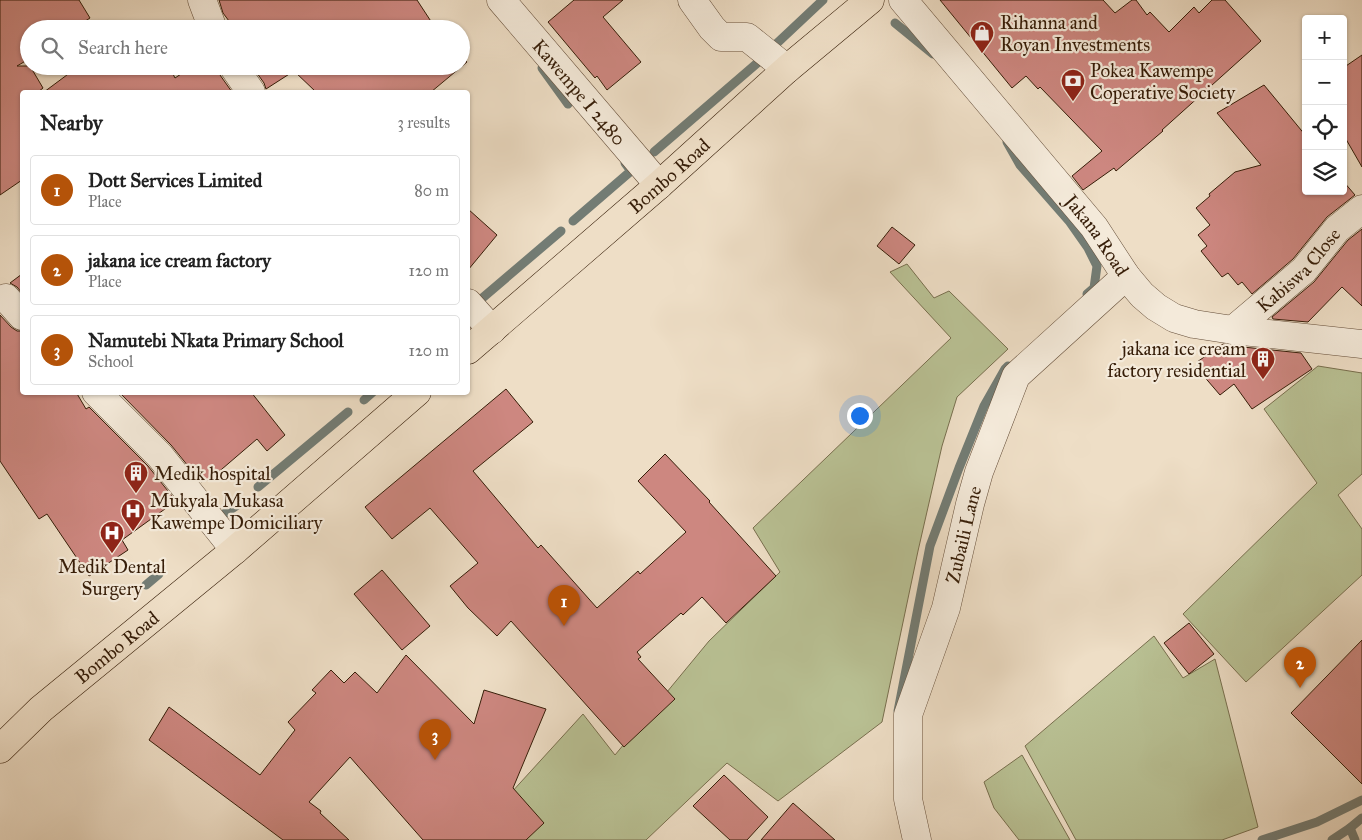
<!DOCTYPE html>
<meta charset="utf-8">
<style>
:root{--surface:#fff;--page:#f2f2f2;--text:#222;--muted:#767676;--line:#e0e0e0;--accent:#b45309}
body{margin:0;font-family:"IM FELL Great Primer",serif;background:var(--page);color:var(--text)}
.controls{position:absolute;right:15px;top:15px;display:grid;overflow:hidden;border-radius:5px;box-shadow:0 1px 4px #0004}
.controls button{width:45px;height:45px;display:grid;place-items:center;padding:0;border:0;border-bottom:1px solid var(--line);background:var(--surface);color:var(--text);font:25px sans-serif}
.you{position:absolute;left:859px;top:415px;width:18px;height:18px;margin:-12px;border:4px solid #fff;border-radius:50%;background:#1a73e8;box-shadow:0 0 0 8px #1a73e833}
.badge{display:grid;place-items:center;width:32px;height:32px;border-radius:50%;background:var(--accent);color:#fff;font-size:16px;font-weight:700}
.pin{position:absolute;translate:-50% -41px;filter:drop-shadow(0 1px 2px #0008)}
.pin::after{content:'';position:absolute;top:26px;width:18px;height:15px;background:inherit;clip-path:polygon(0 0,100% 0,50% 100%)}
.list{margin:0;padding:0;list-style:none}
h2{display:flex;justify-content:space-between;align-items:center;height:65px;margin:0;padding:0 20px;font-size:21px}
h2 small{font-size:16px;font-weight:400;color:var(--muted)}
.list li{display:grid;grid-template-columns:32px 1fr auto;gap:15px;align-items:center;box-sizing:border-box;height:70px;margin:0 10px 10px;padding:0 10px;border:1px solid var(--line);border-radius:5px}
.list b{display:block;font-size:19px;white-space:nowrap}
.list p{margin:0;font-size:16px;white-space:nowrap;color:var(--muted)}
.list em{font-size:16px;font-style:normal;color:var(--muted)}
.icon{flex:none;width:28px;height:28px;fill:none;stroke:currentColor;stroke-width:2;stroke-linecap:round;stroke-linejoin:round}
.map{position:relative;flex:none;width:1362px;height:840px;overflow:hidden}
.search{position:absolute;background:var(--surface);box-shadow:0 1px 4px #0004;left:20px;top:20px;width:450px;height:55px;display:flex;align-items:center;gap:12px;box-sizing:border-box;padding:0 18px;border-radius:28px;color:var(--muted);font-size:19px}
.panel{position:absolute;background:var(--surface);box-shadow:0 1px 4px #0004;left:20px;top:90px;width:450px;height:305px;border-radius:5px}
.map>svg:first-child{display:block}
</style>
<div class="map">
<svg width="1362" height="840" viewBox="0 0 1362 840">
<rect width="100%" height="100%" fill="#eedec6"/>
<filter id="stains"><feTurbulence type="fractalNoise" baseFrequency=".004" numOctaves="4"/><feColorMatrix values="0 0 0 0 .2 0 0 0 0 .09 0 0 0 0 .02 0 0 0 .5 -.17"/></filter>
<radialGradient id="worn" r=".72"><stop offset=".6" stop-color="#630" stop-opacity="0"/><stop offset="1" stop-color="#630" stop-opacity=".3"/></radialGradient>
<g fill="#b9c194" stroke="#786f4e">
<polygon points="907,264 934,298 949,291 1008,349 957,397 942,446 918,551 882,722 778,801 727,763 646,840 468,840 583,714 615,755 709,641 780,572 753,528 951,338 890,272"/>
<polygon points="1318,366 1362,373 1362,474 1338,495 1362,529 1362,575 1246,682 1183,614 1317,483 1264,409"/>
<polygon points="1154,636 1183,678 1215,659 1258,827 1222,840 1076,840 1025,746"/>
<polygon points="1022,755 1070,840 1019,840 994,808 984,782"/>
</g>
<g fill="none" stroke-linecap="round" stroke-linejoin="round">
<g stroke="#737c74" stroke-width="9">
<polyline points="895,23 933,54"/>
<polyline points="774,46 823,0"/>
<polyline points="542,68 568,104"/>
<polyline points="1007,142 1020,165 1069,221 1088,248 1097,266 1094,288 1087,294"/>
<polyline points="654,152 762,59"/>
<polyline points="573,221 631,171 625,163"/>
<polyline points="473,306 561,231"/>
<polyline points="364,400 373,392"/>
<polyline points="258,487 348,412"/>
<polyline points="224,514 239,504"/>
<polyline points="146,585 159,574"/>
<polyline points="898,711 930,546 959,468 984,406 1005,369 1008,366"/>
<polyline points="1350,828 1355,840"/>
<polyline points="1262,840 1317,822 1362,800"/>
<polyline points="1332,840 1350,828 1362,818"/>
</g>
</g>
<g fill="#cd8780" stroke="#361d08">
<polygon points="0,0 79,0 90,18 73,29 29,29 29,59 17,66 30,66 43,88 38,92 22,92 22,180 0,195"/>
<polygon points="219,0 417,0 436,29 235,29 223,13"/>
<polygon points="574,0 623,0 603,17 641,62 607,90 597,76 595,78 548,22"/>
<polygon points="940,0 1103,0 1115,13 1132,0 1136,0 1147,15 1150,12 1169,32 1194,7 1199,13 1212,0 1225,0 1261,41 1162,130 1163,131 1116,171 1114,168 1083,190 1072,176 1102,151 1040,87 1038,89 1026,76 1012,88"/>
<polygon points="1362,55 1362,167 1343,134 1343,68"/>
<polygon points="461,56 467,62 431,92 316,92 294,71 266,89 264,83 252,66 461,66"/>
<polygon points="79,66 169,66 175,78 193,66 218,66 220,75 232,92 44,92"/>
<polygon points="1264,85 1306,136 1306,191 1343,191 1343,181 1355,195 1327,217 1293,259 1252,294 1242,282 1238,285 1228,273 1222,277 1201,251 1207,246 1198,235 1210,225 1196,208 1210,196 1209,194 1235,172 1261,165 1217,113"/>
<polygon points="468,209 497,235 468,270"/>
<polygon points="892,227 915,245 899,264 877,246"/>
<polygon points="1362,229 1362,306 1342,287 1308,322 1273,319 1272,317 1314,282 1348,240"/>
<polygon points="22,274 22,293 17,287 10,283"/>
<polygon points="0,315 11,327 17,331 22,331 22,392 76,392 86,409 89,407 148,466 176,501 122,540 128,550 89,576 47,514 39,519 0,461"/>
<polygon points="1223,344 1232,346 1236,352 1243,347 1301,353 1312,369 1252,409 1234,384 1220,395 1196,367 1199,365 1197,362"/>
<polygon points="506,389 533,422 473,471 538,548 541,545 597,608 638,571 640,574 686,532 638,481 665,454 710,501 709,502 776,576 726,623 702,597 683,615 681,613 637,652 641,657 638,659 675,699 624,747 511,621 497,636 468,608 450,586 478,563 430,508 392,539 365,507"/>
<polygon points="119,392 251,392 285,435 267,451 257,439 208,481 206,479 201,482 171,445"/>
<polygon points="382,570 430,626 402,650 354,594"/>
<polygon points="1189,623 1214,654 1189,674 1164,643"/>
<polygon points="1362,640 1362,784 1291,713"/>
<polygon points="406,655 474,724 484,690 546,709 513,788 544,823 526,840 423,840 350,757 309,802 321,811 320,813 349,840 283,840 149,740 169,707 260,775 295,730 288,722 316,693 312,690 331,670 344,683 355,672 377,693"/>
<polygon points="724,775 768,817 747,840 730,840 693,806"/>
<polygon points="793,803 835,840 761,840"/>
</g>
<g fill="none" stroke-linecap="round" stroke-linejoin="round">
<defs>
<g id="minor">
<polyline points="202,0 213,29"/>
<path id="s1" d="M501,0l158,185"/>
<polyline points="692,0 712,28 721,37 747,37 787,69"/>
<path id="s2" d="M903,0l191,227 32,49 16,19 14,12 18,11 20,6 39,6 129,14"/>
<polyline points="233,66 251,92"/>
<polyline points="6,298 22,316"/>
<polyline points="468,303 492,330"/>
<path id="s3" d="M1233,330l71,-60 33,-41 25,-20"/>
<polyline points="96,392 160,456 235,550"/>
<path id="s4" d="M917,840l-9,-41v-84l38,-107 24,-104 9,-32 37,-96 110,-100"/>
</g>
<g id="major">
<path id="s5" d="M468,350l191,-165 128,-116 83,-69"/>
<path id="s6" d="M0,749l41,-40 194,-159 182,-158"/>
</g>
</defs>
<use href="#minor" stroke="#644d38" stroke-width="29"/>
<use href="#major" stroke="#361d08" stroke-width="29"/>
<use href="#minor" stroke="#f4eada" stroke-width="28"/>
<use href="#major" stroke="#eedec6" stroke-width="28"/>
</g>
<defs>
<symbol id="shop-pin" viewBox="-11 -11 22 30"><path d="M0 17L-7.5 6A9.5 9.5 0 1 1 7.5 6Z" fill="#8f2418" stroke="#f4eada"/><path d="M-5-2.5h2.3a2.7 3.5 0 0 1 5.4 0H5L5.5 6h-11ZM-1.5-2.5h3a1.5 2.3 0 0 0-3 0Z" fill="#fff"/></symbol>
<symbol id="bank-pin" viewBox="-11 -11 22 30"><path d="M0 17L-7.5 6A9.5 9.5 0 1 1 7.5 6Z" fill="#8f2418" stroke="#f4eada"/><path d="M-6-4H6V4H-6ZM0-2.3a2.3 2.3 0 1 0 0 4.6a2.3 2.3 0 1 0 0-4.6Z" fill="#fff"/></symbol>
<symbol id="building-pin" viewBox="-11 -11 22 30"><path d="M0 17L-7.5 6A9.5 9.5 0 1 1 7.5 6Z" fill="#8f2418" stroke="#f4eada"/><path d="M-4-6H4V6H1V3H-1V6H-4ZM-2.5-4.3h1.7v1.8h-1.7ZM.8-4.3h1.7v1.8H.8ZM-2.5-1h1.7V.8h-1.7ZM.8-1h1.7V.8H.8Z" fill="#fff"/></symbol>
<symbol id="hospital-pin" viewBox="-11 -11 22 30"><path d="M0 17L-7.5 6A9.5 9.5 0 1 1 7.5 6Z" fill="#8f2418" stroke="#f4eada"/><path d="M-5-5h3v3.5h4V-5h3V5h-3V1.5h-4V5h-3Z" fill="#fff"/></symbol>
</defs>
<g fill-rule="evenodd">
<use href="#shop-pin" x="968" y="19" width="28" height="38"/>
<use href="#bank-pin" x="1059" y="67" width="28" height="38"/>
<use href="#building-pin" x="1249" y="345" width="28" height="38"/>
<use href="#building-pin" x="122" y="459" width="28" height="38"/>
<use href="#hospital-pin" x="119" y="497" width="28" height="38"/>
<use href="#hospital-pin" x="98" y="519" width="28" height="38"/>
</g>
<g text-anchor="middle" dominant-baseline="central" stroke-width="4.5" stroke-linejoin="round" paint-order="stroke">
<g font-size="19" fill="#361d08" stroke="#f4eada" text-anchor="start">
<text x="1000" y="22">Rihanna and<tspan x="1000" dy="22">Royan Investments</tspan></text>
<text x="1090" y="70">Pokea Kawempe<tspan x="1090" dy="22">Coperative Society</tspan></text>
<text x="1246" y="348" text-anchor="end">jakana ice cream<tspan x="1246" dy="22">factory residential</tspan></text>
<text x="154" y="473">Medik hospital</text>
<text x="150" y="500">Mukyala Mukasa<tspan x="150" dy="22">Kawempe Domiciliary</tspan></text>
<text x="112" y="566" text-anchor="middle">Medik Dental<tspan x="112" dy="22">Surgery</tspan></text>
</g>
<g font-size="19" fill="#361d08" stroke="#f4eada">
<text stroke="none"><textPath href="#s1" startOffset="121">Kawempe I 2480</textPath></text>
<text stroke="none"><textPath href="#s5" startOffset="266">Bombo Road</textPath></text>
<text stroke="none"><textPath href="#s2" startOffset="305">Jakana Road</textPath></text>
<text stroke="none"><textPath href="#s3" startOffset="89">Kabiswa Close</textPath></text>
<text stroke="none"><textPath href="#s4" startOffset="315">Zubaili Lane</textPath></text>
<text stroke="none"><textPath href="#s6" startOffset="155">Bombo Road</textPath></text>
</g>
</g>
<rect width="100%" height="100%" filter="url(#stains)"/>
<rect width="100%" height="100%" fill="url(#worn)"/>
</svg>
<div class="controls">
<button>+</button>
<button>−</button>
<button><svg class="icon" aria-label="locate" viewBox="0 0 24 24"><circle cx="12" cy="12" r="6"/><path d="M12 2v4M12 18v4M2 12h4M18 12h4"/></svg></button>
<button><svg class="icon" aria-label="layers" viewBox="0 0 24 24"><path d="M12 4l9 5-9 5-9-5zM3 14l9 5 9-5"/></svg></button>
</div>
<div class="you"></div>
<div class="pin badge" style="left:564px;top:626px">1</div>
<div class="pin badge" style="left:1300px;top:688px">2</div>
<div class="pin badge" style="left:435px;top:760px">3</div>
<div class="search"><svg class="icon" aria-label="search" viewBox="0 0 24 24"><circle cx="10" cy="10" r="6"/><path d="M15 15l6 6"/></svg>Search here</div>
<section class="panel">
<h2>Nearby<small>3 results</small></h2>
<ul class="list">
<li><span class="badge">1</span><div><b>Dott Services Limited</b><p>Place</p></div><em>80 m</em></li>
<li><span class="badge">2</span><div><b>jakana ice cream factory</b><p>Place</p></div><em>120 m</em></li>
<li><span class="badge">3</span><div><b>Namutebi Nkata Primary School</b><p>School</p></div><em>120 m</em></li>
</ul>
</section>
</div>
